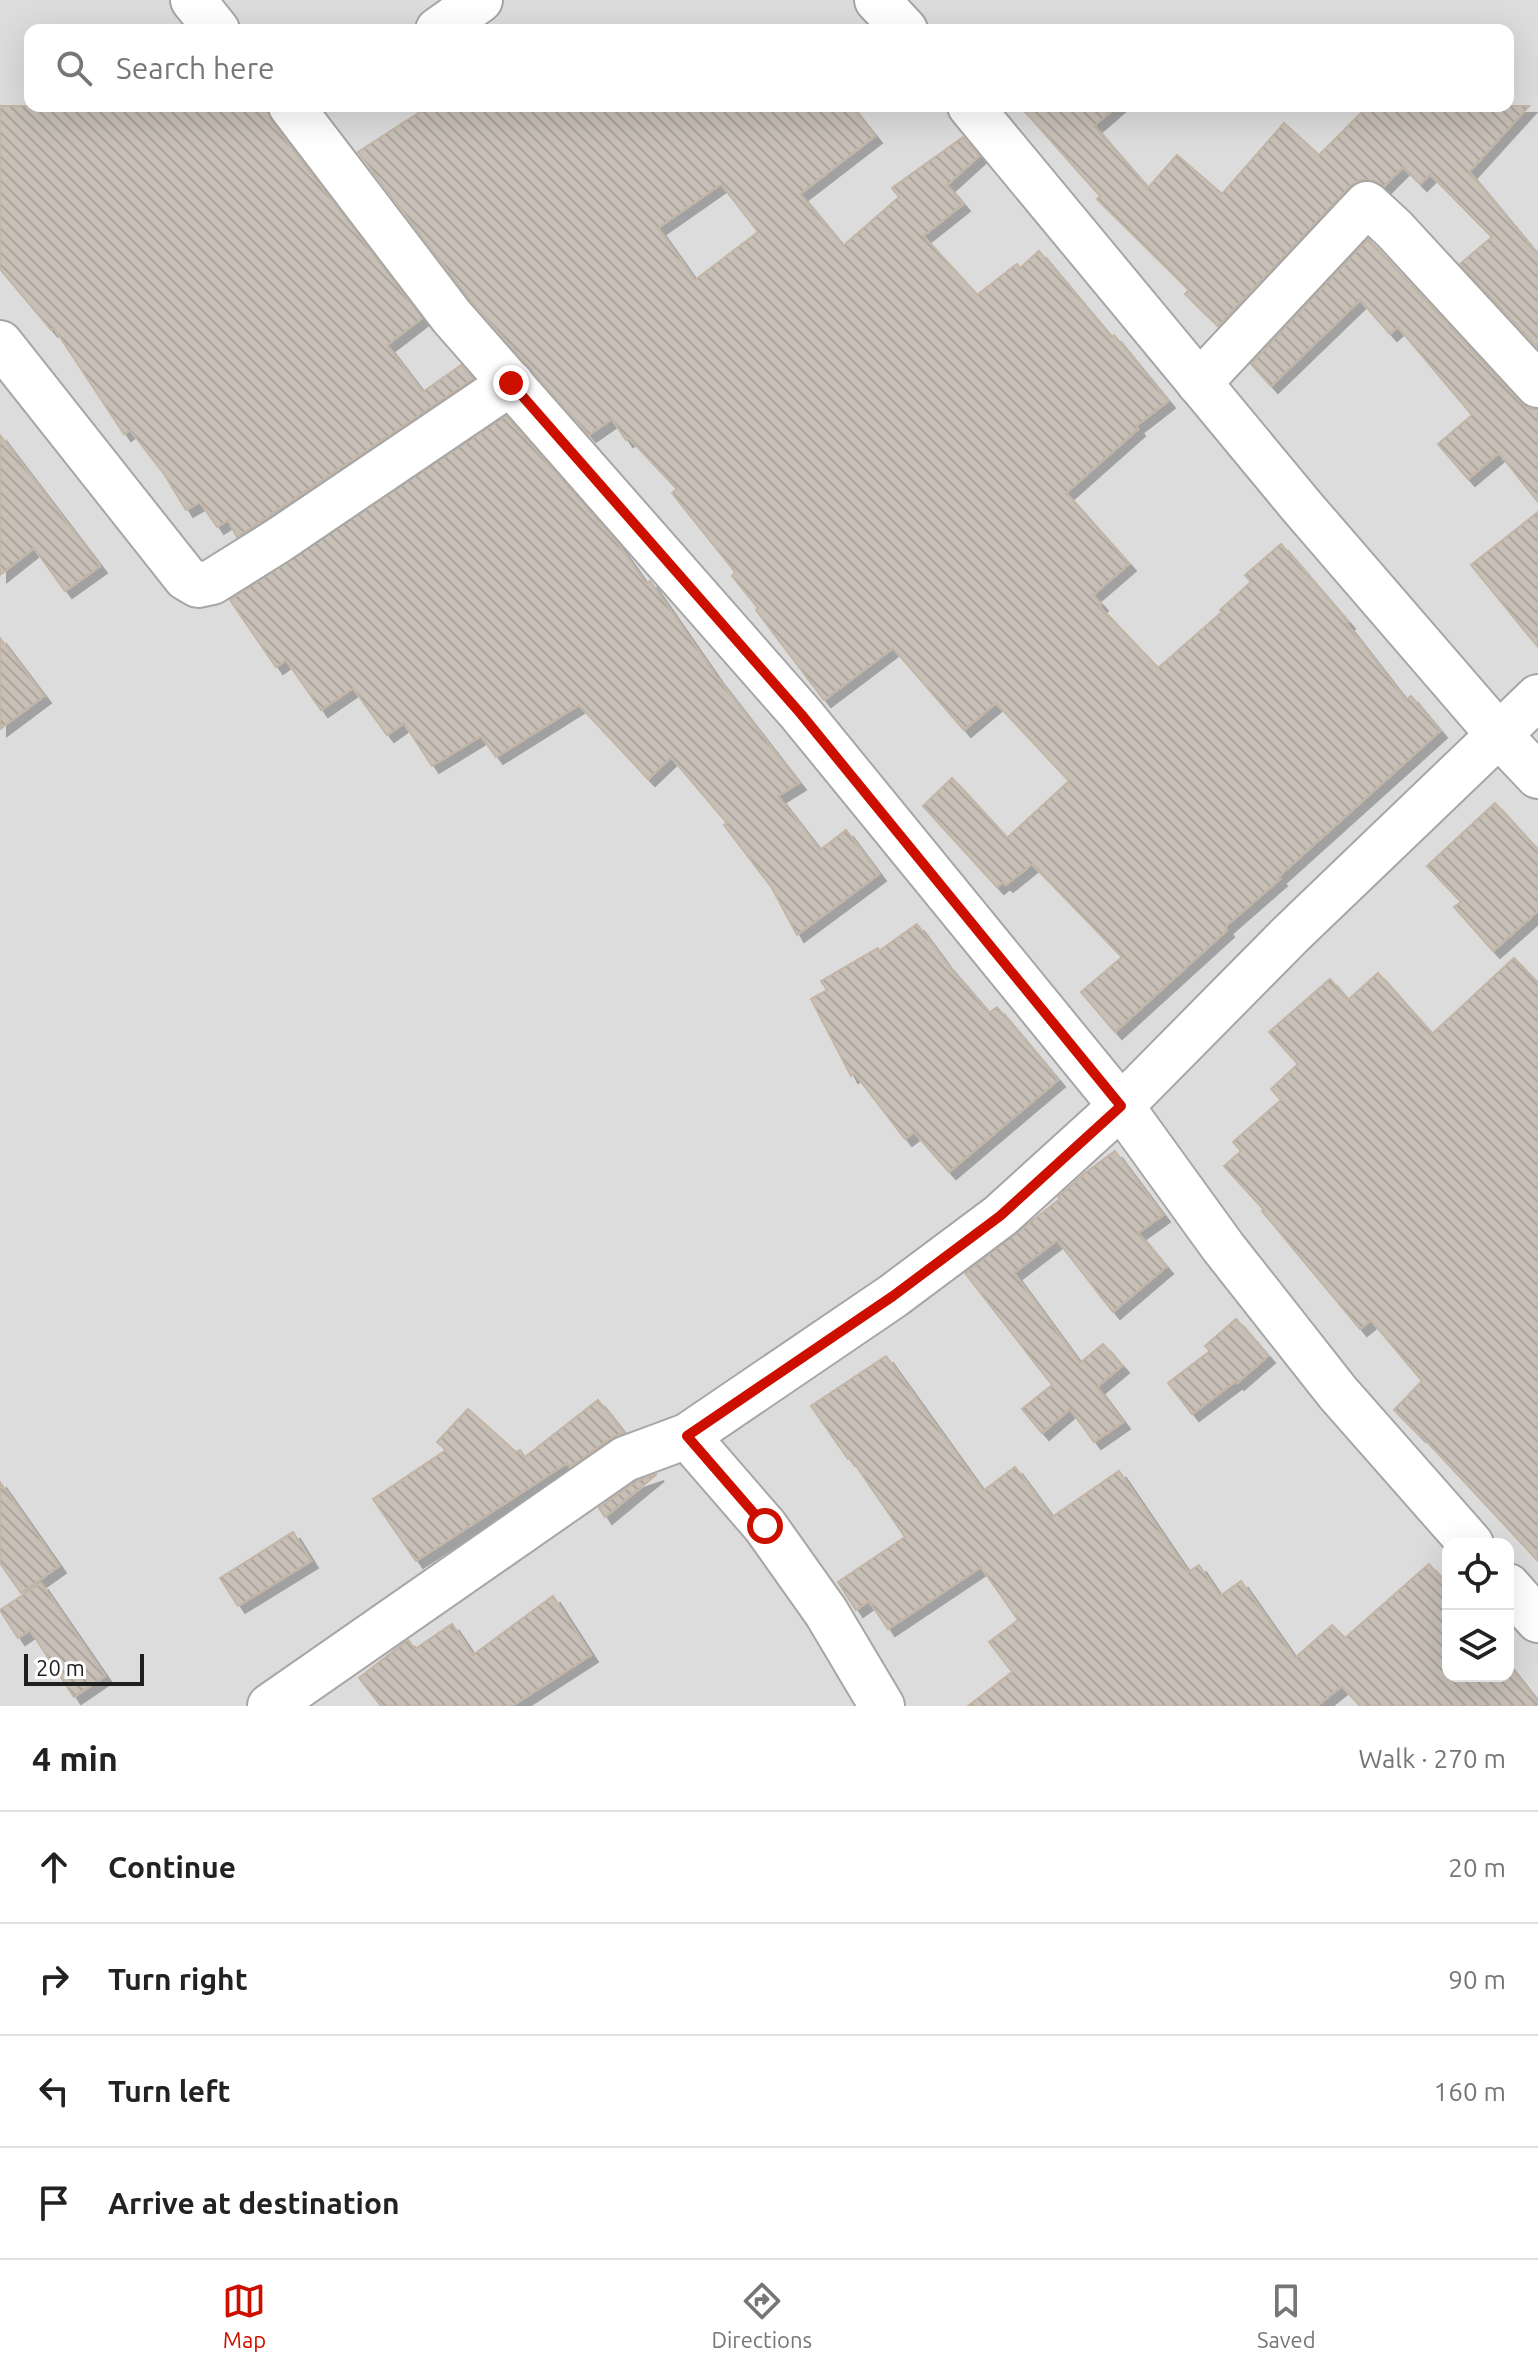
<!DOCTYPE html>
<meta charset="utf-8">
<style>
:root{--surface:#fff;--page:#f6f6f6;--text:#222;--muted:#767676;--line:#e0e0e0;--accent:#cd0f00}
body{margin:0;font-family:Ubuntu,sans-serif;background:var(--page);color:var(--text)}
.controls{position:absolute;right:24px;bottom:24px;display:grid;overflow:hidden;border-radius:16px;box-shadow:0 8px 32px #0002}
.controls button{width:72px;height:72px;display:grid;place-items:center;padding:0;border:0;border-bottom:2px solid var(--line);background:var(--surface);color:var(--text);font:40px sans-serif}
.scale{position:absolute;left:24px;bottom:20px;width:120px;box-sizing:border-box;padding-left:8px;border:4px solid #1f1f1f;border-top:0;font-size:22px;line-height:28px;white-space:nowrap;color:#1f1f1f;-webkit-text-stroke:6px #fff;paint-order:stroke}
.stop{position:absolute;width:24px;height:24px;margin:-18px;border:6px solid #cd0f00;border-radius:50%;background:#fff}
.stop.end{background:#cd0f00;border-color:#fff;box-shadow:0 2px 8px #0008}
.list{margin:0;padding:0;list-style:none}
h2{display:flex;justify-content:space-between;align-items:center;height:104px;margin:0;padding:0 32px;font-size:34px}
h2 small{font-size:26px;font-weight:400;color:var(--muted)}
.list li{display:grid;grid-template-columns:52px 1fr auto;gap:24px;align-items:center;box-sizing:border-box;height:112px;padding:0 32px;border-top:2px solid var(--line)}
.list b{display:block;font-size:30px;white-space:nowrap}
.list em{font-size:26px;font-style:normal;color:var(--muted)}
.icon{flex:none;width:44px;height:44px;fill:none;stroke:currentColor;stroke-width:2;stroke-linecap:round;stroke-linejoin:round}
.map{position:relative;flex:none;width:1538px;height:1706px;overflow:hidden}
.search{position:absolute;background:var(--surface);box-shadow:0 8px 32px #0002;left:24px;right:24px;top:24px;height:88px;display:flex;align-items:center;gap:20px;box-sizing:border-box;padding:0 28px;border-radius:16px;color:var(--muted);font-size:30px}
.sheet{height:552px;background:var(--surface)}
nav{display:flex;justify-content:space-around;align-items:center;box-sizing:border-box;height:112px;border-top:2px solid var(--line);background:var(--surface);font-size:22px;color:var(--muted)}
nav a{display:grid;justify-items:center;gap:4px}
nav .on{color:var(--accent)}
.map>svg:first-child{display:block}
</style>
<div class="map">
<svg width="1538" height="1706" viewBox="0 0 1538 1706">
<defs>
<pattern id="building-back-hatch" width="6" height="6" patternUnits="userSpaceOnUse" patternTransform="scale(2)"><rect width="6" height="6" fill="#c8c0b7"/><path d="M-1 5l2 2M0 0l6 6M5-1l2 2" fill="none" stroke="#aba59d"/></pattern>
<filter id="shadow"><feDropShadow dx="7" dy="7" stdDeviation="0" flood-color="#0004"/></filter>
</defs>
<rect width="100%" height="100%" fill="#f0ede4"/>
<path fill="#dddcdc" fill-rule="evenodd" d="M0,0h1538v1706h-1538zM30,30h1478v76h-1478zM1448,1544h60v132h-60z"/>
<g fill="url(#building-back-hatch)" stroke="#c3b5a6" stroke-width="2" fill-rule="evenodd" filter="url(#shadow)">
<polygon points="0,106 267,106 271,121 422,318 387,345 423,392 461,365 473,379 237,537 228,520 217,527 200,502 186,510 164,474 130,430 124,434 54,328 51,330 0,269"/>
<path d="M429,106h422l24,30 -75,58 43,52 56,-49 -7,-9 71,-51 16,19 -32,29 16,19 -40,32 54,59 40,-31 3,4 19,-17 72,86 3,-2 54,66 -32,25 2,3 -72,64 63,71 -36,31 8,9 -2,2 59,62 64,-56 -2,-2 31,-28 -6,-7 36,-31 67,78 -2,1 60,77 5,-4 29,35 -162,146 2,2 -55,48 2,3 -112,102 -34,-40 41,-35 -90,-93 -26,21 -3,-3 -6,5 -74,-81 29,-28 55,60 62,-57 -73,-78 -32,27 -71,-82 -69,52 -68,-90 2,-2 -26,-32 3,-4 -63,-79 5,-4 -48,-51 -3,2 -14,-21 -23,16 -118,-134 -113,-149zM721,184l37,48 -63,48 -37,-52z"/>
<polygon points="1020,106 1117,106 1094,126 1148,188 1177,155 1222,194 1284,123 1319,155 1368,106 1529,106 1469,172 1538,255 1538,348 1460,264 1492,237 1430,174 1420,184 1403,167 1384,186 1372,180 1359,180 1349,187 1218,326 1185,294 1189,290 1097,199 1100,196"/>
<polygon points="1368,239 1520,402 1530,409 1538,409 1538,502 1499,453 1468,479 1438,444 1472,415 1398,327 1390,334 1360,300 1271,386 1251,364"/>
<polygon points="506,416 616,541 646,584 650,581 716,676 799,783 778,796 820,850 846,830 879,874 797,935 772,888 724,825 727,823 671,757 648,779 579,705 496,757 481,736 432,766 404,723 387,735 353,688 321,710 286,660 276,667 230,600"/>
<polygon points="0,435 100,566 65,591 34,548 0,575"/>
<polygon points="1538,512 1538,647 1471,565"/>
<polygon points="0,638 44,696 0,729"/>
<polygon points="1495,803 1538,850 1538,911 1493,951 1454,907 1461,902 1427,866"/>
<polygon points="917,924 946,963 989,1013 997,1007 1058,1080 949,1172 914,1132 905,1139 855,1074 851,1076 811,999 827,990 821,981 878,948 879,951"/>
<polygon points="1514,958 1538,983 1538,1561 1420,1434 1419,1435 1394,1410 1422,1381 1371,1320 1360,1329 1262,1211 1264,1210 1224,1166 1241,1151 1233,1142 1281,1100 1271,1089 1298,1064 1269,1032 1330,979 1348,1000 1378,973 1432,1034"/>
<polygon points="1115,1151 1163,1215 1138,1233 1166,1267 1113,1312 1057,1240 1014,1273 1080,1363 1103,1344 1122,1366 1097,1387 1123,1422 1094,1442 1070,1409 1042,1433 1022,1409 1052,1385 965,1273 1060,1199 1058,1197 1085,1173"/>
<polygon points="1236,1319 1268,1356 1237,1383 1236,1381 1192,1414 1168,1383 1210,1351 1205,1346"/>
<polygon points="886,1356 983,1491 1015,1467 1052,1517 1119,1471 1188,1572 1199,1565 1220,1596 1241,1581 1295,1658 1332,1625 1345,1638 1429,1564 1448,1586 1448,1676 1508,1676 1508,1664 1538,1702 1538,1706 1360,1706 1342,1686 1317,1706 968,1706 1012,1672 989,1642 1018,1620 981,1567 888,1629 869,1601 856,1610 838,1582 905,1537 850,1457 848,1459 811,1406"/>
<polygon points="598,1400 624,1433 611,1438 570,1467 567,1463 416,1561 373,1499 446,1450 437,1442 468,1409 516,1452 520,1450 525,1457"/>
<polygon points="657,1474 605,1517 599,1508 637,1481"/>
<polygon points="0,1482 59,1566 21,1593 0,1563"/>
<polygon points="293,1532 311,1561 238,1606 220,1578"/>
<polygon points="41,1583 105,1676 74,1697 30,1630 18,1638 0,1610"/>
<polygon points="553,1596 591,1655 512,1706 381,1706 359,1678 408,1640 415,1649 452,1624 473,1655"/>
</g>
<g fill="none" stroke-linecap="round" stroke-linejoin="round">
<defs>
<g id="street">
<polyline points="193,0 217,30"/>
<polyline points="877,0 905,30"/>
<polyline points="438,30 480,0"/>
<polyline points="291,106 452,317 801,714 1121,1106 1223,1247 1338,1393 1471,1544"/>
<polyline points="970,106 1303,508 1499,735 1538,776"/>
<polyline points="0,343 186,578 198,585 212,582 279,540 511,383"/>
<polyline points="1199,383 1367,204 1394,229 1538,385"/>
<polyline points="687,1436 765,1526 826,1612 882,1706"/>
<polyline points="1508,1586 1538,1620"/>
<polyline points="270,1706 625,1459 687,1436 893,1296 1000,1216 1121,1106 1290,935 1538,697"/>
</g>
</defs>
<use href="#street" stroke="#a6a6a6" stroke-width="48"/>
<use href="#street" stroke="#fff" stroke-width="44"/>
</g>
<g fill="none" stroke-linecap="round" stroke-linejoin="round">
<polyline stroke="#cd0f00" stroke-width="10" points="511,383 801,714 1121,1106 1000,1216 893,1296 687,1436 765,1526"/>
</g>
</svg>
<div class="controls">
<button><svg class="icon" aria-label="locate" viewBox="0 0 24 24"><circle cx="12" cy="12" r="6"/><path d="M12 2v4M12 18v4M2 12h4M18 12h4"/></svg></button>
<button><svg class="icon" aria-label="layers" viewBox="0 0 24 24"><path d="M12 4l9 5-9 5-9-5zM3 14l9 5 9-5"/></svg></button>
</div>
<div class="scale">20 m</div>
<div class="stop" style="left:765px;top:1526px"></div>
<div class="stop end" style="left:511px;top:383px"></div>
<div class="search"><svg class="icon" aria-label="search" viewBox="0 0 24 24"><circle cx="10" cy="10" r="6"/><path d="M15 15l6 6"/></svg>Search here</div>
</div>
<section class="sheet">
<h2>4 min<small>Walk · 270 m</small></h2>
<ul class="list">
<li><svg class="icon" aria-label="ahead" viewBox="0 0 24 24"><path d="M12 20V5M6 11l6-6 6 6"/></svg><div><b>Continue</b></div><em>20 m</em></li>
<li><svg class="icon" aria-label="right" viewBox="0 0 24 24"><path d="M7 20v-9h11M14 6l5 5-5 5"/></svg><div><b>Turn right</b></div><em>90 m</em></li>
<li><svg class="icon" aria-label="left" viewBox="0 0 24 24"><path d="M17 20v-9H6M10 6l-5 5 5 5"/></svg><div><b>Turn left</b></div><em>160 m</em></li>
<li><svg class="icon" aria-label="arrive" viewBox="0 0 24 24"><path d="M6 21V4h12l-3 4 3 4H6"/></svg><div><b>Arrive at destination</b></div></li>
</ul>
</section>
<nav>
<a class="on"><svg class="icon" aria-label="map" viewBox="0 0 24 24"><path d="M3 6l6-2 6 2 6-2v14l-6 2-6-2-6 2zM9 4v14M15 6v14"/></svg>Map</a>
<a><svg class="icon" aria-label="directions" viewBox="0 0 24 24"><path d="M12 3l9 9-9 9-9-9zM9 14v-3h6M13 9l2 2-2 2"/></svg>Directions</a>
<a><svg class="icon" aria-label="saved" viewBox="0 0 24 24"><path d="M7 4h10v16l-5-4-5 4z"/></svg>Saved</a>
</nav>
